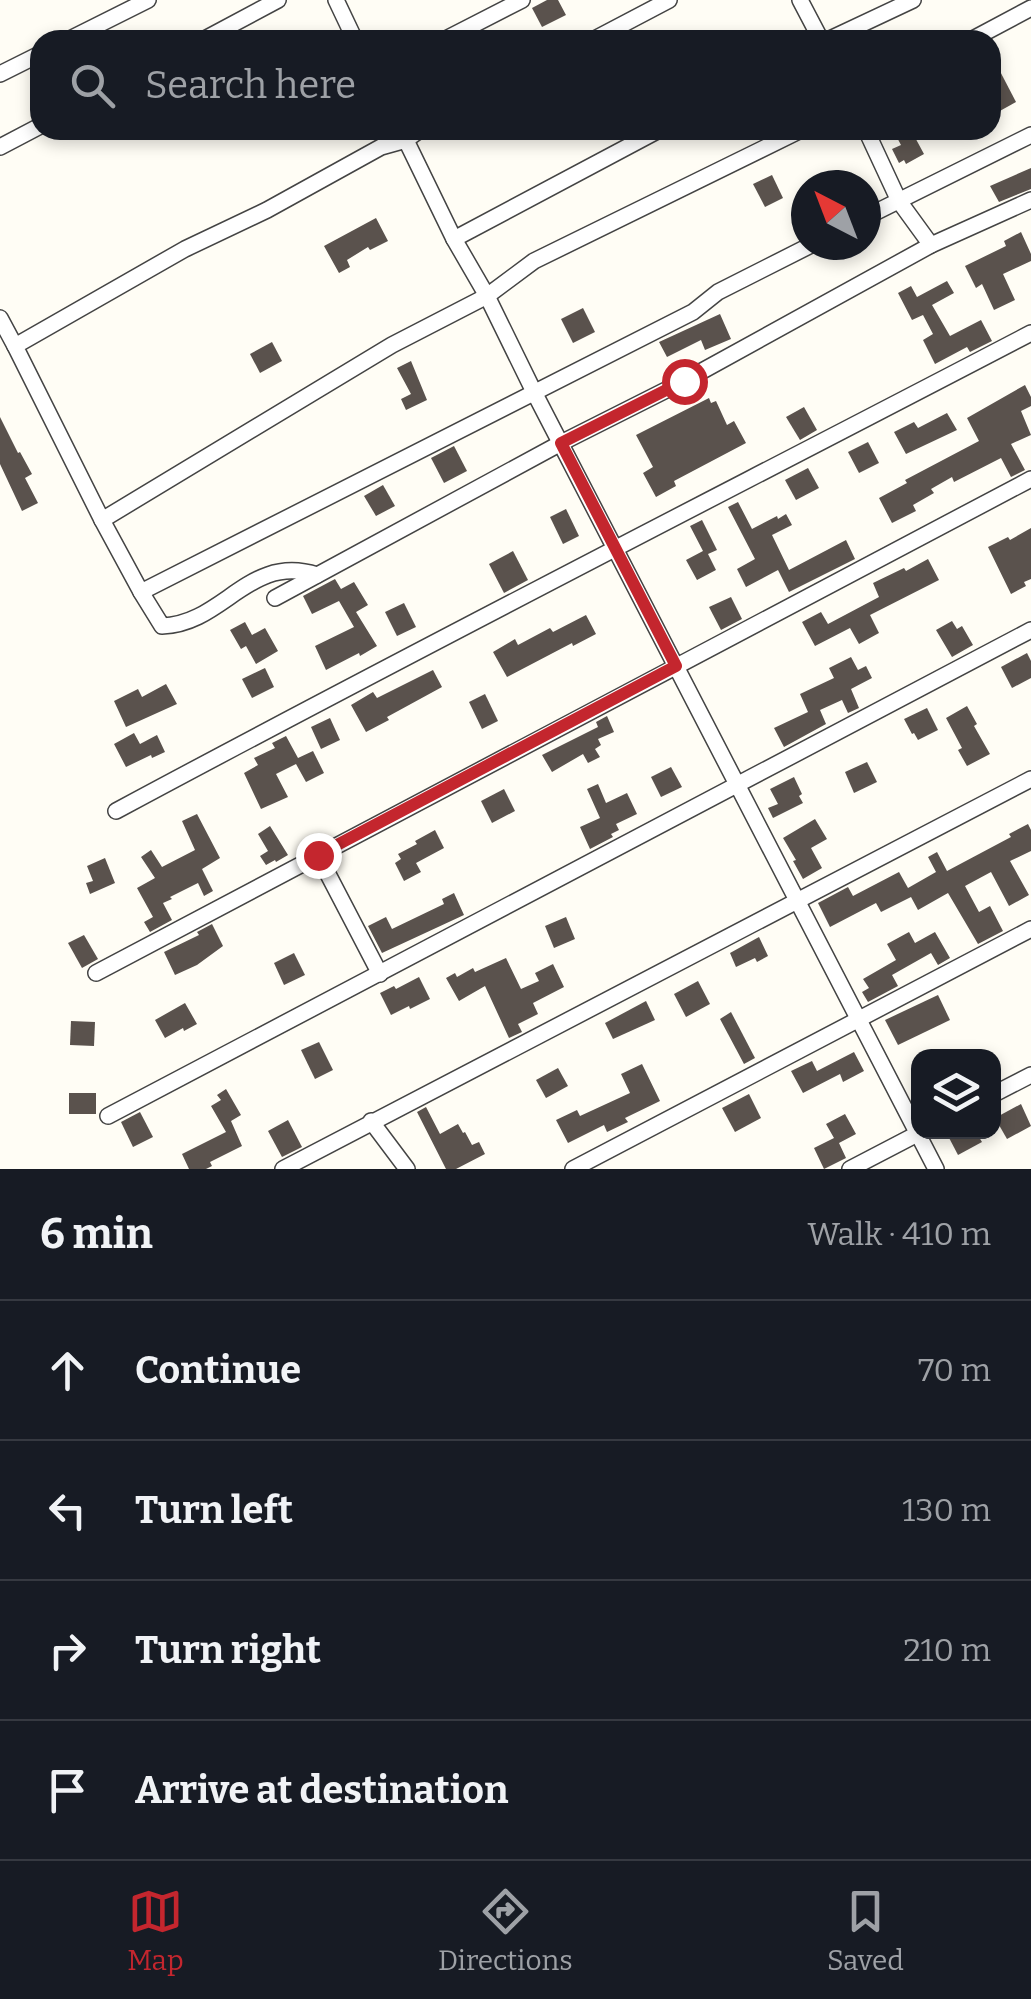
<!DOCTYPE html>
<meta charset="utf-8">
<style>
:root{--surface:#171b24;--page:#20242c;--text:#f1f3f6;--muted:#9ea1a6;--line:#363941;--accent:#c4262e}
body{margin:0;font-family:Bitter,serif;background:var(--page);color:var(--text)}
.controls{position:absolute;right:30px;bottom:30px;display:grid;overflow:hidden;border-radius:20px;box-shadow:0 5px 15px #0003}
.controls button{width:90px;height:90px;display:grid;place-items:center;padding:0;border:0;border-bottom:2px solid var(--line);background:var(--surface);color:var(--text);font:50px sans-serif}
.compass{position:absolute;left:791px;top:170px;width:90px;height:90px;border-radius:50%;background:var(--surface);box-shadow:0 5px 15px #0003;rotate:318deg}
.stop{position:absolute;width:30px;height:30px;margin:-22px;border:8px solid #c4262e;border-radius:50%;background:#fff}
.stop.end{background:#c4262e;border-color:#fff;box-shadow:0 2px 10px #0008}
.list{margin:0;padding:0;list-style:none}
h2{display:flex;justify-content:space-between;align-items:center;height:130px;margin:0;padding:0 40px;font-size:42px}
h2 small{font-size:32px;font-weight:400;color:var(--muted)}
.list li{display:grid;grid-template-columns:65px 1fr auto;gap:30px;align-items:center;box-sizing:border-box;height:140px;padding:0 40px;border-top:2px solid var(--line)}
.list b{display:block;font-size:38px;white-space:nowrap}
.list em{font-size:32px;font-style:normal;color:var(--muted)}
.icon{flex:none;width:55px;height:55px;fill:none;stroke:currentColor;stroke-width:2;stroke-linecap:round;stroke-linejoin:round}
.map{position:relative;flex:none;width:1031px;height:1169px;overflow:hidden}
.search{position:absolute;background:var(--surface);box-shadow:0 5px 15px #0003;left:30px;right:30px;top:30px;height:110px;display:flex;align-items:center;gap:25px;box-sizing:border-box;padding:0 35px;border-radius:30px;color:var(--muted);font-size:38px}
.sheet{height:690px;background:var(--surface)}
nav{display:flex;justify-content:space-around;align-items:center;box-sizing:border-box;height:140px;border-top:2px solid var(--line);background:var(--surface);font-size:28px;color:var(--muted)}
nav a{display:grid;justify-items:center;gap:5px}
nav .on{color:var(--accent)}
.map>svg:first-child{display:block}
</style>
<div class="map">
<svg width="1031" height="1169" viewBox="0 0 1031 1169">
<rect width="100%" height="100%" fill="#fffdf5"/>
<g fill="#5a524d">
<polygon points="547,0 558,0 566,15 542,27 532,8"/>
<polygon points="991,54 1016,102 998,112 991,99"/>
<polygon points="893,130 911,130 924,154 906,164 904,160 899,163 892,149 901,145"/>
<polygon points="1031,168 1031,189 999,202 990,186"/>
<polygon points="772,175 783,198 765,207 753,184"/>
<polygon points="376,218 388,241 370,250 368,247 347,260 350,267 339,273 324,246"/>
<polygon points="1021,232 1031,254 1031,261 1003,274 1015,300 994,310 982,284 976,288 965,266 1006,246 1004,241"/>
<polygon points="947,281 954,293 932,305 950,336 981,320 992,341 970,352 967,347 935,364 923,340 933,334 923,315 912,320 898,293 911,286 917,297"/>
<polygon points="583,308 595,332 573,343 561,319"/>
<polygon points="720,314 731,339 705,350 701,340 667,357 659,342"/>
<polygon points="272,342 282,361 260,373 250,354"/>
<polygon points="411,361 427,400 406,410 401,399 411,394 397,368"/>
<polygon points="1025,385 1031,397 1031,406 1021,411 1031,435 1011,444 1025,470 1011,477 1001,458 954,482 952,477 931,489 934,493 913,505 916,511 892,523 879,498 907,483 905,480 979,441 967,418"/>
<polygon points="709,398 711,403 716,401 727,425 734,421 746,443 674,481 676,486 656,497 643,473 653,467 636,435"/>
<polygon points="804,407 817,430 800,440 786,417"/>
<polygon points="947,413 957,430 906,454 894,432 914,422 918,428"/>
<polygon points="0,417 18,453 20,452 32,474 25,478 38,503 22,511 0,464"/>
<polygon points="868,442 879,463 859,473 848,452"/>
<polygon points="454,446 467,471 444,483 431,458"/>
<polygon points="808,468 819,488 796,500 785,480"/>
<polygon points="383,485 395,506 376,516 364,496"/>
<polygon points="738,502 752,529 777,516 778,519 786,514 792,525 772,535 789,570 846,540 855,559 789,592 778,570 746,587 737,569 755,559 728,507"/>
<polygon points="566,509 579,536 563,544 550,517"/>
<polygon points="702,520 717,550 708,554 716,570 697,580 686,560 703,551 690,526"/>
<polygon points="1031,528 1031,579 1024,582 1026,586 1011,594 988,547 1008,537 1010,540"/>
<polygon points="513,551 528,580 504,593 489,564"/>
<polygon points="928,559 939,580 870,615 879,633 859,644 850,628 815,646 802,622 821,612 828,624 879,597 873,583 904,568 906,571"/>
<polygon points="335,579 341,589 354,582 368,605 356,612 377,646 360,656 359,653 326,670 315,646 354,627 339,601 312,614 303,596"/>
<polygon points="731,597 742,619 721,630 709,607"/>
<polygon points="404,603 416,627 397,636 385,612"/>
<polygon points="586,615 596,634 573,646 572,643 507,677 493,652 515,639 518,645 550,628 553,632"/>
<polygon points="952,621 957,629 962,626 973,645 952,657 936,630"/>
<polygon points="245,622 252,635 265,628 278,651 256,664 246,646 241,649 230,630"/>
<polygon points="1027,653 1031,661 1031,678 1012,688 1001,667"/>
<polygon points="851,657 858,670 866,666 872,678 851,689 859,708 848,713 842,700 820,710 826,724 784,747 774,728 808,712 800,694 834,678 829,668"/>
<polygon points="265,668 274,687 252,698 242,679"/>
<polygon points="433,670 442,687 387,717 389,720 366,732 351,705 373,692 377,698"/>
<polygon points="166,684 177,704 126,727 114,701 138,689 142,697"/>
<polygon points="485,694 498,721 482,729 469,702"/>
<polygon points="967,706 977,724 974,726 990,754 967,766 958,750 962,748 946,718"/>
<polygon points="927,708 938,730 918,740 914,733 912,734 904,719"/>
<polygon points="607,716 614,732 598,739 601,745 595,749 600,757 588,763 583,754 552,772 542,755 598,727 596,722"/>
<polygon points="330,718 340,740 321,749 311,727"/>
<polygon points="134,733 140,744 157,735 165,752 152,758 151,755 126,767 114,744"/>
<polygon points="286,736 298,758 313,751 324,773 306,782 296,764 276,774 288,797 261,809 244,773 258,765 254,758 275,748 272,743"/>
<polygon points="867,762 877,782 854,793 845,772"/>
<polygon points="671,767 682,787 661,797 651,777"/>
<polygon points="794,777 802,794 799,796 803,803 773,818 768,808 778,804 770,789"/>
<polygon points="598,784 606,803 627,793 637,814 616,824 619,830 611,834 613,837 590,849 580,827 600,818 587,789"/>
<polygon points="504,789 515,811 492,823 481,801"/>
<polygon points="197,814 220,858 202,869 213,891 204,896 198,883 170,897 172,899 163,903 172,920 150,932 144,922 153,917 137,888 155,878 141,857 151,850 162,867 195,850 182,821"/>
<polygon points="815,819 827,839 811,848 822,868 803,879 793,861 796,860 783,838"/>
<polygon points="1028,824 1031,830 1031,851 1010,861 1029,895 1009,906 991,872 965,886 979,912 990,906 1003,931 978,944 948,893 918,910 911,897 881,912 876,903 830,927 818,903 848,887 853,896 899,872 908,888 936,872 928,857 937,852 947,871 1011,837 1009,834"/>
<polygon points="270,826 288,855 276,862 275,860 266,865 260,856 268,851 258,834"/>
<polygon points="435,830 444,848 416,863 421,872 404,881 395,863 401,859 398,854 417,844 415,841"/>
<polygon points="105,858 115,883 90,894 86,883 93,881 87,866"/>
<polygon points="454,893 464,915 382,953 368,926 386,917 392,929 444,904 442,899"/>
<polygon points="566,917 575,939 554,948 545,926"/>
<polygon points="212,924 223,946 197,965 175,975 164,952 199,935 197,932"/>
<polygon points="909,932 915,943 935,932 950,958 938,965 931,953 892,975 898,986 868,1002 862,992 869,988 863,979 896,960 887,944"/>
<polygon points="84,935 98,959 82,968 68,943"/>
<polygon points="759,937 768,956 757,962 755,958 736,967 730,953"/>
<polygon points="294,953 305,975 284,985 274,963"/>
<polygon points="506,958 521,989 539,981 535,973 553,964 564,987 533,1003 538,1014 518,1024 522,1032 509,1038 485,986 459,1001 446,978 455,973 457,977 473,968 475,972"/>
<polygon points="419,977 430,999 410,1009 409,1006 391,1015 380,993 394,986 396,989"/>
<polygon points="698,981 710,1004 686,1017 674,994"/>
<polygon points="938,995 950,1020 898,1045 885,1020"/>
<polygon points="646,1001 655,1020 613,1039 605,1023"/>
<polygon points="185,1003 197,1024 184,1031 183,1028 165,1038 155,1020"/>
<polygon points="731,1012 755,1058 744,1064 720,1019"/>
<polygon points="71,1021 95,1022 94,1046 70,1045"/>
<polygon points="319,1042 333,1070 315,1079 301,1050"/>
<polygon points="854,1052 864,1071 843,1082 840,1074 803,1093 791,1071 812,1061 817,1071"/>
<polygon points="642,1064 660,1101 625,1118 628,1122 607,1132 604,1125 568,1143 556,1120 577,1110 580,1116 630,1093 621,1074"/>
<polygon points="558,1068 568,1086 546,1098 536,1080"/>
<polygon points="226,1089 241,1115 231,1121 242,1146 210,1162 212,1166 206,1169 189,1169 182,1154 226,1132 211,1106 221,1100 217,1095"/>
<rect x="69" y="1093" width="27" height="21"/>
<polygon points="749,1094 761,1118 735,1132 722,1108"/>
<polygon points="1021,1104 1031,1126 1007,1139 995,1118"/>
<polygon points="426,1107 440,1134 458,1124 463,1133 465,1132 472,1145 479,1142 485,1154 456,1169 446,1169 417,1112"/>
<polygon points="140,1112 153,1137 133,1147 121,1122"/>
<polygon points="845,1114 856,1134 839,1143 846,1158 824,1169 814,1148 834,1138 826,1124"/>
<polygon points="288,1120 302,1147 282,1157 268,1131"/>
<polygon points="946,1132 976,1132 982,1142 958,1155"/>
</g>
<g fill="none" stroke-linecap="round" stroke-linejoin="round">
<defs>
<g id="minor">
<polyline points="336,0 355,40"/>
<polyline points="800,0 821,40"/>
<polyline points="68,40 148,0"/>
<polyline points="203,40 278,0"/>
<polyline points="444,40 522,0"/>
<polyline points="593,40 669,0"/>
<polyline points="828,40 913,0"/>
<polyline points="971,40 1031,8"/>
<polyline points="0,74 40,54"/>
<polyline points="401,130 454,239 487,296 535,394 936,1169"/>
<polyline points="420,130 406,140 381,147 267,210 185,249 15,346 102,520 141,592 693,312 718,292 811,245"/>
<polyline points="866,130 899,201 931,245"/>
<polyline points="0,147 40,126"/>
<polyline points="866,217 1031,135"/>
<polyline points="454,239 659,130"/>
<polyline points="0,318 15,346"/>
<polyline points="102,520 392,345 487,296 534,261 801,130"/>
<path d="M141,592l21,34c62,-2 87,-73 155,-51"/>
<polyline points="275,598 561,443 684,381 931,245 1031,200"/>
<path d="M116,811c303,-163 610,-319 915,-478"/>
<polyline points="318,855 380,974"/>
<polyline points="96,973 1031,479"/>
<polyline points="994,1094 1031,1075"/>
<polyline points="108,1116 1031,630"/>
<polyline points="371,1121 407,1169"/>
<polyline points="283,1169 1031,779"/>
<polyline points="573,1169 1031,929"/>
<polyline points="850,1169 921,1132"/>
</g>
</defs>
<use href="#minor" stroke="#444" stroke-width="18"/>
<use href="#minor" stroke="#fff" stroke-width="15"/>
</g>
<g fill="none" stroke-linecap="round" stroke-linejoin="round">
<polyline stroke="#c4262e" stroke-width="12" points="318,855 676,666 561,443 684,381"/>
</g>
</svg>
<div class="controls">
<button><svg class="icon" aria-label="layers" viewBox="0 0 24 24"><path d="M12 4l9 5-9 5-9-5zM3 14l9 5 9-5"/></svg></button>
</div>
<svg class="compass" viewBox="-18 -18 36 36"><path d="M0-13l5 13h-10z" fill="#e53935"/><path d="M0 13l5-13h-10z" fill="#9ea1a6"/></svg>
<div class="stop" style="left:684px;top:381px"></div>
<div class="stop end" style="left:318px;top:855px"></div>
<div class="search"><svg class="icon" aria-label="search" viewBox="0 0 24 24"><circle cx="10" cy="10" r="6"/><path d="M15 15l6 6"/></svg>Search here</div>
</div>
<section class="sheet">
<h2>6 min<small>Walk · 410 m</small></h2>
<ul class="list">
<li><svg class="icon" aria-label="ahead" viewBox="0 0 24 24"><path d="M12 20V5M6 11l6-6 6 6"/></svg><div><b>Continue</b></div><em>70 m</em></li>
<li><svg class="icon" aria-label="left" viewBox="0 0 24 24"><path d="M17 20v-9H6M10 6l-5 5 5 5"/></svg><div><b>Turn left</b></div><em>130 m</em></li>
<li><svg class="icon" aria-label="right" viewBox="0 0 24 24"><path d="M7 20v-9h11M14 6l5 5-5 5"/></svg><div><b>Turn right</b></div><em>210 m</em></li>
<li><svg class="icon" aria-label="arrive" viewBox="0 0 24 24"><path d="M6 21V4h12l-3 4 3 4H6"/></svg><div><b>Arrive at destination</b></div></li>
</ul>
</section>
<nav>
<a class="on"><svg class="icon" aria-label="map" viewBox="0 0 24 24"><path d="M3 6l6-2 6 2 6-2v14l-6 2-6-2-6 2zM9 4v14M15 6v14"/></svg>Map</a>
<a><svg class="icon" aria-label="directions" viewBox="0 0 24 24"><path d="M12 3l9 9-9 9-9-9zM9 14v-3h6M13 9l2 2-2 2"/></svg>Directions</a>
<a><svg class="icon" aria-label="saved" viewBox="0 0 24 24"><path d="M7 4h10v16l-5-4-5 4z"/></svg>Saved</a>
</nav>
